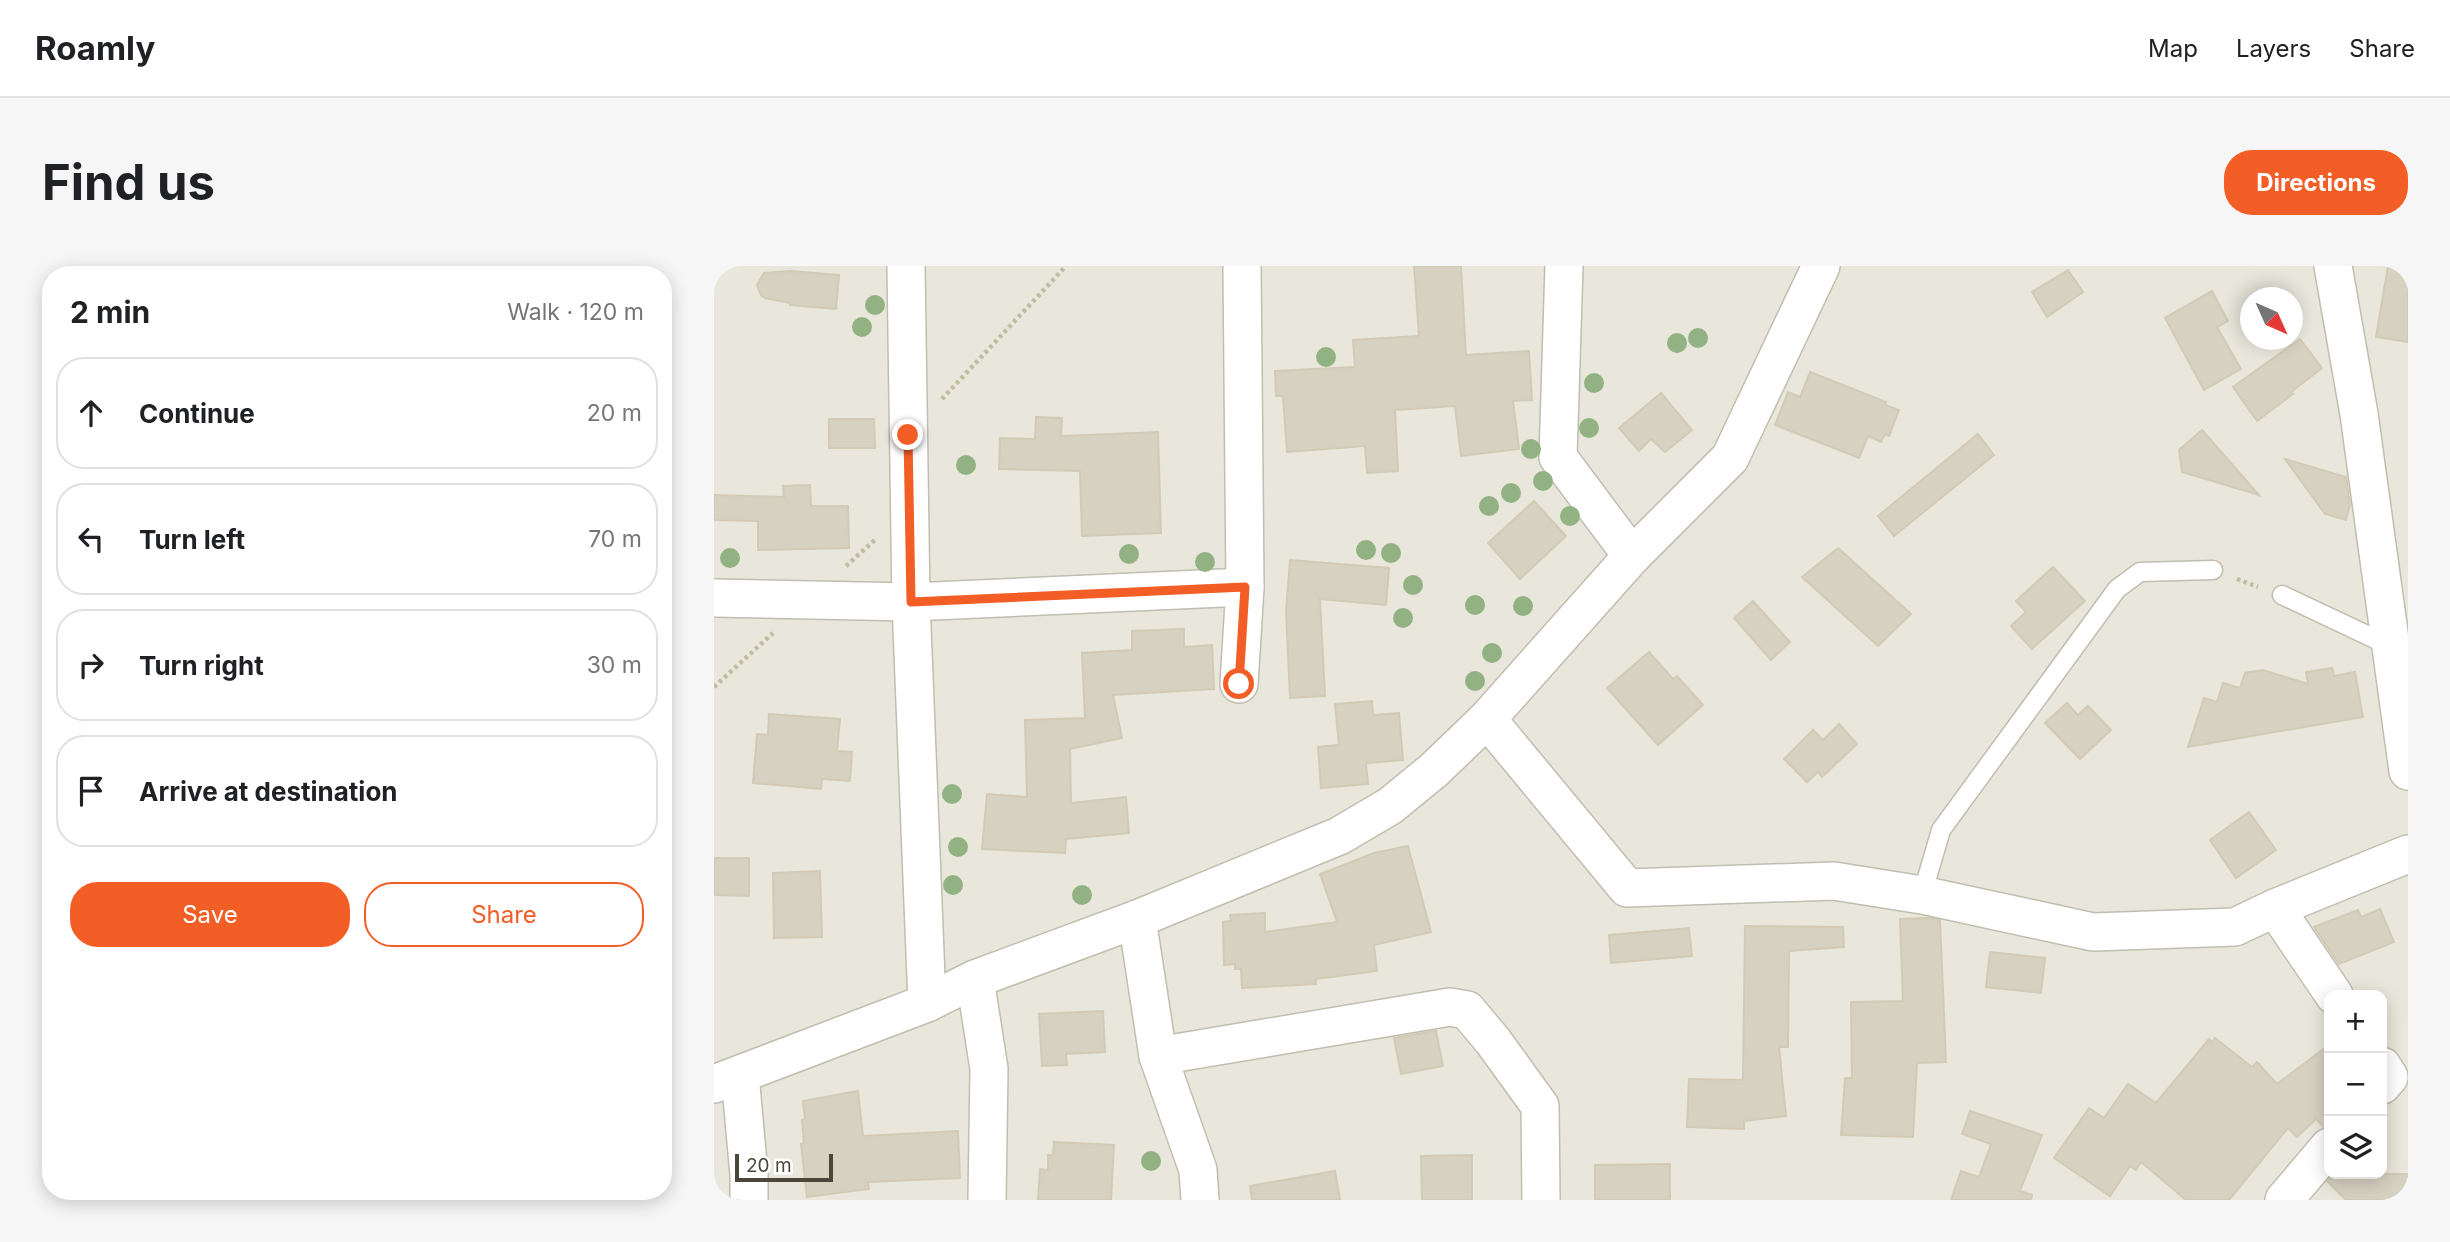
<!DOCTYPE html>
<meta charset="utf-8">
<style>
:root{--surface:#fff;--page:#f6f6f6;--text:#202124;--muted:#757577;--line:#e0e0e0;--accent:#f35e26}
body{margin:0;font-family:Inter,sans-serif;background:var(--page);color:var(--text)}
.controls{position:absolute;right:21px;bottom:21px;display:grid;overflow:hidden;border-radius:14px;box-shadow:0 4px 18px #0003}
.controls button{width:63px;height:63px;display:grid;place-items:center;padding:0;border:0;border-bottom:2px solid var(--line);background:var(--surface);color:var(--text);font:35px sans-serif}
.compass{position:absolute;left:1526px;top:21px;width:63px;height:63px;border-radius:50%;background:var(--surface);box-shadow:0 4px 18px #0003;rotate:135deg}
.scale{position:absolute;left:21px;bottom:18px;width:98px;box-sizing:border-box;padding-left:7px;border:4px solid #4a463a;border-top:0;font-size:19px;line-height:24px;white-space:nowrap;color:#4a463a;-webkit-text-stroke:5px #fff;paint-order:stroke}
.stop{position:absolute;width:21px;height:21px;margin:-16px;border:5px solid #f35e26;border-radius:50%;background:#fff}
.stop.end{background:#f35e26;border-color:#fff;box-shadow:0 2px 7px #0008}
.list{margin:0;padding:0;list-style:none}
h2{display:flex;justify-content:space-between;align-items:center;height:91px;margin:0;padding:0 28px;font-size:30px}
h2 small{font-size:23px;font-weight:400;color:var(--muted)}
.list li{display:grid;grid-template-columns:46px 1fr auto;gap:21px;align-items:center;box-sizing:border-box;height:112px;margin:0 14px 14px;padding:0 14px;border:2px solid var(--line);border-radius:28px}
.list b{display:block;font-size:26px;white-space:nowrap}
.list em{font-size:23px;font-style:normal;color:var(--muted)}
.actions{display:flex;gap:14px;padding:21px 28px}
.actions a{flex:1;padding:16px 0;border:2px solid var(--accent);border-radius:28px;text-align:center;font-size:24px;color:var(--accent)}
.actions .main{background:var(--accent);color:#fff}
.icon{flex:none;width:38px;height:38px;fill:none;stroke:currentColor;stroke-width:2;stroke-linecap:round;stroke-linejoin:round}
.map{position:relative;flex:none;width:1694px;height:934px;overflow:hidden;border-radius:28px}
header{display:flex;align-items:center;gap:42px;box-sizing:border-box;height:98px;padding:0 35px;background:var(--surface);border-bottom:2px solid var(--line)}
header strong{font-size:33px}
nav{display:flex;gap:38px;margin-inline-start:auto;font-size:24px}
.intro{display:flex;align-items:center;justify-content:space-between;box-sizing:border-box;height:168px;padding:0 42px}
h1{margin:0;font-size:49px}
.button{padding:18px 32px;border-radius:28px;background:var(--accent);color:#fff;font-size:24px;font-weight:700}
main{display:flex;gap:42px;padding:0 42px}
aside{flex:1;background:var(--surface);border-radius:28px;box-shadow:0 4px 18px #0003}
.map>svg:first-child{display:block}
</style>
<header>
<strong>Roamly</strong>
<nav><a>Map</a><a>Layers</a><a>Share</a></nav>
</header>
<div class="intro"><h1>Find us</h1><a class="button">Directions</a></div>
<main>
<aside>
<h2>2 min<small>Walk · 120 m</small></h2>
<ul class="list">
<li><svg class="icon" aria-label="ahead" viewBox="0 0 24 24"><path d="M12 20V5M6 11l6-6 6 6"/></svg><div><b>Continue</b></div><em>20 m</em></li>
<li><svg class="icon" aria-label="left" viewBox="0 0 24 24"><path d="M17 20v-9H6M10 6l-5 5 5 5"/></svg><div><b>Turn left</b></div><em>70 m</em></li>
<li><svg class="icon" aria-label="right" viewBox="0 0 24 24"><path d="M7 20v-9h11M14 6l5 5-5 5"/></svg><div><b>Turn right</b></div><em>30 m</em></li>
<li><svg class="icon" aria-label="arrive" viewBox="0 0 24 24"><path d="M6 21V4h12l-3 4 3 4H6"/></svg><div><b>Arrive at destination</b></div></li>
</ul>
<div class="actions"><a class="main">Save</a><a>Share</a></div>
</aside>
<div class="map">
<svg width="1694" height="934" viewBox="0 0 1694 934">
<rect width="100%" height="100%" fill="#f6f4ec"/>
<path fill="#e9e7db" fill-rule="evenodd" d="M0,0h1694v934h-1694zM1536,32h42v42h-42zM1615,729h53v179h-53z"/>
<g fill="#d7d1c2" stroke="#d2cab5" stroke-width="2">
<polygon points="700,0 747,0 752,89 815,85 818,134 799,135 805,183 747,190 741,140 681,144 684,205 653,207 651,180 573,186 569,130 562,130 561,105 641,101 639,74 705,70"/>
<polygon points="1674,0 1694,0 1694,76 1662,71"/>
<polygon points="1354,4 1369,26 1333,51 1318,26"/>
<polygon points="76,5 125,9 122,43 76,39 76,37 51,32 47,29 43,19 50,7"/>
<polygon points="1498,25 1514,55 1503,61 1527,103 1490,124 1451,52"/>
<polygon points="1586,73 1608,102 1577,126 1579,128 1543,155 1519,121"/>
<polygon points="1096,106 1172,136 1171,139 1185,144 1175,170 1171,168 1167,176 1154,170 1145,192 1061,159 1074,126 1086,131"/>
<polygon points="947,127 978,164 951,186 937,173 925,185 905,162"/>
<polygon points="322,151 348,152 347,170 444,166 447,267 368,270 366,205 285,203 286,172 321,173"/>
<polygon points="115,153 160,153 161,182 115,182"/>
<polygon points="1488,164 1545,229 1468,206 1465,184"/>
<polygon points="1264,168 1280,189 1180,270 1164,250"/>
<polygon points="1571,193 1632,211 1636,239 1632,254 1611,248"/>
<polygon points="96,219 97,240 134,240 135,282 44,284 44,255 0,254 0,229 70,231 69,220"/>
<polygon points="820,235 852,270 806,313 774,277"/>
<polygon points="1124,282 1197,348 1164,380 1088,311"/>
<polygon points="576,294 675,302 672,339 606,333 611,430 576,432 572,345"/>
<polygon points="1339,301 1371,335 1318,383 1297,360 1312,346 1302,335"/>
<polygon points="1039,335 1076,376 1057,394 1020,352"/>
<polygon points="470,363 470,381 498,379 500,423 399,429 408,472 356,483 357,537 412,531 415,567 352,573 351,587 268,583 273,528 313,531 311,454 371,452 368,387 418,384 418,365"/>
<polygon points="935,386 959,413 963,410 989,439 944,479 893,422"/>
<polygon points="1618,402 1620,410 1641,406 1649,451 1474,481 1490,432 1503,436 1509,417 1526,422 1531,407 1549,404 1594,418 1592,406"/>
<polygon points="658,435 659,449 685,447 689,494 652,497 654,518 607,522 604,481 625,479 621,438"/>
<polygon points="1353,437 1364,449 1374,440 1397,464 1366,493 1331,457"/>
<polygon points="55,448 126,453 123,485 138,486 136,515 108,513 107,523 39,517 43,468 54,469"/>
<polygon points="1125,458 1143,478 1108,511 1104,506 1093,516 1070,493 1099,464 1109,474"/>
<polygon points="1535,546 1562,584 1522,612 1496,574"/>
<polygon points="694,580 717,666 660,679 663,705 602,713 602,718 528,722 527,703 521,703 521,698 510,699 509,656 517,655 516,649 551,647 551,666 623,656 606,608 660,587"/>
<polygon points="0,592 35,592 35,630 0,629"/>
<polygon points="106,605 108,671 60,672 59,607"/>
<polygon points="1666,643 1680,676 1625,698 1600,661 1644,644 1647,651"/>
<polygon points="1215,652 1226,654 1232,796 1203,797 1199,871 1127,869 1131,812 1138,812 1137,736 1189,735 1186,653"/>
<polygon points="1031,660 1129,661 1130,681 1075,685 1074,781 1065,781 1072,850 1030,855 1030,863 973,861 975,813 1029,814"/>
<polygon points="975,662 978,690 897,697 895,669"/>
<polygon points="1276,686 1331,692 1327,727 1272,721"/>
<polygon points="389,745 391,786 352,788 353,799 328,800 325,748"/>
<polygon points="722,765 729,800 687,808 680,772"/>
<polygon points="1501,772 1538,801 1543,796 1563,818 1615,779 1615,861 1610,861 1602,853 1583,871 1574,862 1515,934 1472,934 1427,896 1422,904 1416,900 1396,930 1340,892 1375,842 1390,852 1414,818 1442,837 1495,773 1498,776"/>
<polygon points="144,825 149,870 244,865 246,912 154,916 155,923 93,931 87,878 90,877 88,854 91,853 89,835"/>
<polygon points="1256,845 1328,869 1306,925 1318,929 1317,934 1237,934 1247,905 1265,911 1277,878 1248,868"/>
<polygon points="340,876 400,879 397,934 324,934 326,903 334,904 334,889 339,889"/>
<polygon points="758,889 758,934 708,934 707,890"/>
<polygon points="956,898 956,934 881,934 881,899"/>
<polygon points="621,905 626,934 538,934 536,920"/>
<polygon points="1620,908 1694,908 1694,934 1632,934 1613,915"/>
</g>
<g fill="none" stroke-linecap="round" stroke-linejoin="round">
<defs>
<g id="service">
<polyline points="1568,329 1676,380"/>
<polyline points="1208,629 1227,564 1403,323 1426,306 1499,304"/>
</g>
<g id="minor">
<polyline points="192,0 197,336 213,737"/>
<polyline points="850,0 844,191 918,290"/>
<polyline points="1619,0 1645,148 1694,505"/>
<polyline points="0,332 197,336 531,321"/>
<polyline points="525,418 531,321 528,0"/>
<polyline points="773,453 913,622 1120,615 1208,629 1379,666 1521,661 1561,642 1694,588"/>
<polyline points="1561,642 1620,729"/>
<polyline points="423,653 444,790 484,904 486,934"/>
<polyline points="261,713 275,803 273,934"/>
<polyline points="444,790 736,741 753,744 779,775 826,840 827,934"/>
<polyline points="1668,800 1675,811 1668,819"/>
<polyline points="26,809 35,909 35,934"/>
<polyline points="0,818 213,737 261,713 423,653 625,570 676,540 720,504 773,453 918,290 1016,192 1107,0"/>
<polyline points="1570,934 1615,881"/>
</g>
</defs>
<use href="#service" stroke="#c1bdaf" stroke-width="21"/>
<use href="#minor" stroke="#c1bdaf" stroke-width="40"/>
<g stroke="#c2bba0" stroke-width="4.5" stroke-dasharray="3.5 3.5" stroke-linecap="butt">
<polyline points="228,133 352,0"/>
<polyline points="132,300 162,273"/>
<polyline points="1523,313 1544,321"/>
<polyline points="0,421 59,367"/>
</g>
<use href="#service" stroke="#fff" stroke-width="18"/>
<use href="#minor" stroke="#fff" stroke-width="37"/>
</g>
<g fill="#92b283">
<circle cx="161" cy="39" r="10"/>
<circle cx="148" cy="61" r="10"/>
<circle cx="984" cy="72" r="10"/>
<circle cx="963" cy="77" r="10"/>
<circle cx="612" cy="91" r="10"/>
<circle cx="880" cy="117" r="10"/>
<circle cx="875" cy="162" r="10"/>
<circle cx="817" cy="183" r="10"/>
<circle cx="252" cy="199" r="10"/>
<circle cx="829" cy="215" r="10"/>
<circle cx="797" cy="227" r="10"/>
<circle cx="775" cy="240" r="10"/>
<circle cx="856" cy="250" r="10"/>
<circle cx="652" cy="284" r="10"/>
<circle cx="677" cy="287" r="10"/>
<circle cx="415" cy="288" r="10"/>
<circle cx="16" cy="292" r="10"/>
<circle cx="491" cy="296" r="10"/>
<circle cx="699" cy="319" r="10"/>
<circle cx="761" cy="339" r="10"/>
<circle cx="809" cy="340" r="10"/>
<circle cx="689" cy="352" r="10"/>
<circle cx="778" cy="387" r="10"/>
<circle cx="761" cy="415" r="10"/>
<circle cx="238" cy="528" r="10"/>
<circle cx="244" cy="581" r="10"/>
<circle cx="239" cy="619" r="10"/>
<circle cx="368" cy="629" r="10"/>
<circle cx="437" cy="895" r="10"/>
</g>
<g fill="none" stroke-linecap="round" stroke-linejoin="round">
<polyline stroke="#f35e26" stroke-width="9" points="194,169 197,336 531,321 525,418"/>
</g>
</svg>
<div class="controls">
<button>+</button>
<button>−</button>
<button><svg class="icon" aria-label="layers" viewBox="0 0 24 24"><path d="M12 4l9 5-9 5-9-5zM3 14l9 5 9-5"/></svg></button>
</div>
<svg class="compass" viewBox="-18 -18 36 36"><path d="M0-13l5 13h-10z" fill="#e53935"/><path d="M0 13l5-13h-10z" fill="#757577"/></svg>
<div class="scale">20 m</div>
<div class="stop" style="left:525px;top:418px"></div>
<div class="stop end" style="left:194px;top:169px"></div>
</div>
</main>
